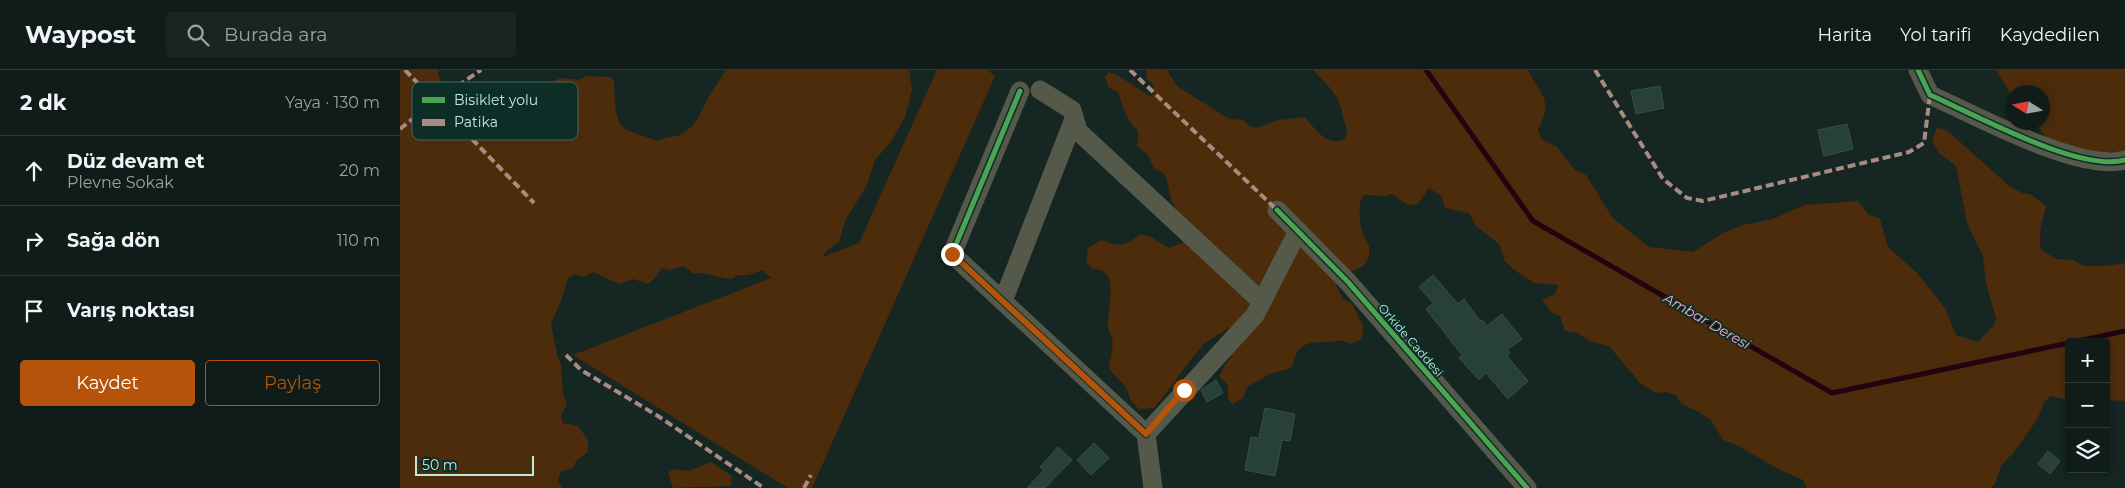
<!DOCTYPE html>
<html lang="tr">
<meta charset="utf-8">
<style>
:root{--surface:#101c1a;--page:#192523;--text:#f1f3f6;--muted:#9ca1a2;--line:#303a39;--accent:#b45309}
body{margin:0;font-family:Montserrat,sans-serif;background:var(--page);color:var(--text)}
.controls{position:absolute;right:15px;bottom:15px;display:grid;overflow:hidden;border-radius:5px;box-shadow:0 2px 8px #0003}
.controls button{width:45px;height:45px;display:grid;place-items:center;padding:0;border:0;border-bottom:1px solid var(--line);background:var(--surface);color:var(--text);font:25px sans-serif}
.compass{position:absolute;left:1605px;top:15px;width:45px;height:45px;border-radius:50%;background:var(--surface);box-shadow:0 2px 8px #0003;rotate:281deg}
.scale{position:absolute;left:15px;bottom:12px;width:119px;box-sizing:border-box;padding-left:5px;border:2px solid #bceade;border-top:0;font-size:14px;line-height:18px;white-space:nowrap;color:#bceade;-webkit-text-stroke:4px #0d2e27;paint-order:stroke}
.stop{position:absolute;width:15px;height:15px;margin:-11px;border:4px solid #b45309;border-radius:50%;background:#fff}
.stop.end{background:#b45309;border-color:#fff;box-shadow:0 1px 5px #0008}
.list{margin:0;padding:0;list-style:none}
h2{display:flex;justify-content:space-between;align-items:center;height:65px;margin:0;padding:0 20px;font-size:21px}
h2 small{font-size:16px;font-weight:400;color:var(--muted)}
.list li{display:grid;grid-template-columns:32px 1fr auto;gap:15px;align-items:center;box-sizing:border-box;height:70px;padding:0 20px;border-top:1px solid var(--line)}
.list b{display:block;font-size:19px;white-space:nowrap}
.list p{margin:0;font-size:16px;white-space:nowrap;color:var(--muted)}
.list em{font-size:16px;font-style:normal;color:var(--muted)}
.actions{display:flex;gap:10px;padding:15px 20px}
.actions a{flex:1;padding:11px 0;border:1px solid var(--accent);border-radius:5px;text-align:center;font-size:18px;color:var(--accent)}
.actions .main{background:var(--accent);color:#fff}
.icon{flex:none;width:28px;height:28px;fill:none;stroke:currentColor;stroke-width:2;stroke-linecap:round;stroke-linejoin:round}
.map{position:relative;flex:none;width:1725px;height:418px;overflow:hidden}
header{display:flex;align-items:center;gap:30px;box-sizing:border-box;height:70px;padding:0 25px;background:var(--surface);border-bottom:1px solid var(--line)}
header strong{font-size:24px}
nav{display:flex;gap:28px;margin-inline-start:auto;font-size:18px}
.search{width:350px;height:45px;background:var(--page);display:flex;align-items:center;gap:12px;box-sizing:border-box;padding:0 18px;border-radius:5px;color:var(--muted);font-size:19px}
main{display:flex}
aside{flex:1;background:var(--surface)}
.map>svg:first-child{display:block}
</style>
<header>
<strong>Waypost</strong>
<div class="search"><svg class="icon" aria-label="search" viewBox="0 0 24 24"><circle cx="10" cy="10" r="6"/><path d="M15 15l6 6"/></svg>Burada ara</div>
<nav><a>Harita</a><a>Yol tarifi</a><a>Kaydedilen</a></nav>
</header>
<main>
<aside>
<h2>2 dk<small>Yaya · 130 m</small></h2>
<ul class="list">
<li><svg class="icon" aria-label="ahead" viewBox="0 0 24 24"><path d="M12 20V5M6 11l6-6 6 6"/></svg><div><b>Düz devam et</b><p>Plevne Sokak</p></div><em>20 m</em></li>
<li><svg class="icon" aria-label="right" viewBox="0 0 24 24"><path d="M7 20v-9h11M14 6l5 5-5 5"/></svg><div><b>Sağa dön</b></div><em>110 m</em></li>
<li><svg class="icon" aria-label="arrive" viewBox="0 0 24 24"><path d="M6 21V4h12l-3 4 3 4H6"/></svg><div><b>Varış noktası</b></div></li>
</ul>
<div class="actions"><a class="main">Kaydet</a><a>Paylaş</a></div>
</aside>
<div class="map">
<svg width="1725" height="418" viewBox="0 0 1725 418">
<rect width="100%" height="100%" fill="#152623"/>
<g fill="#4d2c0b">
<path d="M0,0h39l-1,5 9,18c15,3 28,5 44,2 21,-4 12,-17 40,-5l30,-12 17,2 9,-4 24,1 3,3c1,15 -2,44 15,51 9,4 18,5 27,10 8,-4 22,-4 26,-7 16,-10 16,-18 25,-34 5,-10 13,-19 18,-30h184l3,19 -7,28 -14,25 -16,18 -8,25 -22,36 -6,21 -13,9 -3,6 36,-14 78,-173h50l8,6 -183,412h-24l-215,-133 198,-77 -8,-8 -15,5h-10l-6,4c-14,-1 -24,-7 -39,-6l-9,-7 -14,4 -8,-2 -8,11 -6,5 -15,-5 -14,5 -26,-12 -9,5 -9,-3 -7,4 -6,20 -11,26 6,30 4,11 2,29 4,9 -6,13 2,7 15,3 10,14v12l-12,9 -3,7 -12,3 -3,10 4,7h-162z"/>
<path d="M746,0h21l10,16 52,33 14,1c14,15 21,3 35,0 9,-1 18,-2 27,-3 11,13 22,30 40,22 4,-15 0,-11 -2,-23 -3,-21 -16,-31 -30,-46h215c13,26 26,30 10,59l3,10 16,8 18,23 11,5 26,42 37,30 44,5 32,-20 18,-7 30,-6 31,-14 54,-4 10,13 12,5 8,28 29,26 28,35 11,27 22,7 15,-16 3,-7 -10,-37 -3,-26 -16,-33 -11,-57 -17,-13 -7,-12 5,-14 11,4 61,55 13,7 8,1 16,12c-4,15 -8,28 -5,44l16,9 16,1 10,6h23l19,-3v138l-19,-1v-58h-37v58l-19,-4 -6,6 -6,16 -24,34 -13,14 -6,18 -5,4h-183l-4,-8 -23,-10 -45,-26 -12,-4 -12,-20 -12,-8 -17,-8 -6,-9 -10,-3 -10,1 -16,-10 -31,-37 -20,-5 -11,-8 -13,-2 -5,-15 -8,-3 -10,-13 13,-6 3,-9 -24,-2 -21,-14 -9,-9 -4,-15 -24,-19 -7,-13 -24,-5 -4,-12 -12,-8 -11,16 -10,1 -16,-11 -7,2 -22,-1c-6,11 -3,30 1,42 2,3 5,7 5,10 3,23 -19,26 -35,25l3,15 6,12 9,5 11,21 -1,14 -11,5c-13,-6 -14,-2 -26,-2 -22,0 -28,4 -33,26l-22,6 -23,13 -4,11 -11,6 -4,-5v-14l-9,-9 13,-22 4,-30c-5,3 -29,17 -32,20 -19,20 -32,44 -50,64l-15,1 -8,-8 -5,-14 -17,-18c1,-9 5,-22 3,-31 -1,-4 -4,-7 -4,-11 -2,-17 14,-58 -15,-58l-7,-6 2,-15 13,-8c21,7 22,7 40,-6l10,3 18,11 15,-6 8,-9c-4,-19 -13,-17 -20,-31 -4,-9 -2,-22 -10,-30 -1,0 -7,-3 -8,-3l-6,-14 -11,-9c4,-21 -2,-14 -9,-28 -5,-8 -7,-18 -10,-26l-9,-4 -4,-11 4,-5 8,3 33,21 4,-2 -1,-9 -6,-6z"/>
<polygon points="1596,0 1725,0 1725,81 1698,83 1648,70 1635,53 1642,52 1642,22 1612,22 1612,33 1608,19"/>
<polygon points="311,392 332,406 331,416 273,418 268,403 273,399 289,401"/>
</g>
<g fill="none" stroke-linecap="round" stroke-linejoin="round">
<g stroke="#220310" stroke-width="5">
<polyline points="1026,0 1133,151 1432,323 1669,273"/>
<polyline points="1674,272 1725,261"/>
</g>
</g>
<g fill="#274138" stroke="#375046">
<polygon points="1260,16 1264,38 1236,44 1231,21"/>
<polygon points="1447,54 1453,79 1424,86 1418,60"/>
<polygon points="1033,205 1058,234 1064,229 1080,251 1082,250 1087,256 1102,244 1122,269 1107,280 1110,283 1107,286 1128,311 1108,329 1086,303 1079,310 1059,288 1062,285 1026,239 1033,233 1019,217"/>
<polygon points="816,310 823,323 807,332 801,320"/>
<polygon points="865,338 895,344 890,371 882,370 875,406 845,400 851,367 859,368"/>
<polygon points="694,373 709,388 691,405 677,390"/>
<polygon points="658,377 672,390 645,418 627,418 644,400 640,397"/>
<polygon points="1648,381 1660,391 1650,404 1638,394"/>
</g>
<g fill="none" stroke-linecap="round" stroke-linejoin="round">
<g stroke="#54594a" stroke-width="19">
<path d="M1518,0l12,25c44,19 150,78 195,65"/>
<polyline points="640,20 672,40 678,61 862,232"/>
<polyline points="620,21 552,184 746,364"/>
<polyline points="877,140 948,212 1127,418"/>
<polyline points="603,231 674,49"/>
<polyline points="753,418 746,364 855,245 898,161"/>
</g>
<g stroke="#a88b81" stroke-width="4" stroke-dasharray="8 4" stroke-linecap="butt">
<polyline points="5,0 134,133"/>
<polyline points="730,0 877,140"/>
<polyline points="1195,0 1263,109 1287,128 1303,131 1509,82 1524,73 1530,25"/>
<polyline points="0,59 35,31 81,0"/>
<polyline points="166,285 181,300 258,346 364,418"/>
<polyline points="404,418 411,405"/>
</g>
<defs>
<g id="cycleway">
<path d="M1518,0l12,25c44,19 150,78 195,65"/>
<polyline points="620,21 552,184 746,364"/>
<polyline points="877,140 948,212 1127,418"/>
</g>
</defs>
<use href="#cycleway" stroke="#0d2e27" stroke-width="8"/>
<use href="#cycleway" stroke="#4ca352" stroke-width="5"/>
</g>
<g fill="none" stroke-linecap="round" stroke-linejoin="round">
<polyline stroke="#b45309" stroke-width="6" points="552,184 746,364 784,320"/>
</g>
<g text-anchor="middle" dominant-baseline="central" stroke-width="4" stroke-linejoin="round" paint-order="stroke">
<g font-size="12" fill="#bceade" stroke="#0d2e27">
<text transform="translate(1011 270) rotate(49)">Orkide Caddesi</text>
</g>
<g font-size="14" font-style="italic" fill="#feacc8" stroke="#0d2e27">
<text transform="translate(1307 251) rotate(30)">Ambar Deresi</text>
</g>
</g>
<rect x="12" y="12" width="166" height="58" rx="8" fill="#0d2e27" stroke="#42665e" stroke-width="1"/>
<rect x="22" y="27" width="23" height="6" fill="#4ca352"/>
<rect x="22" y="49" width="23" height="7" fill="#a88b81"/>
<g font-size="14" fill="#bceade">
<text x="54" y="35">Bisiklet yolu</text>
<text x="54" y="57">Patika</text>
</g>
</svg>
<div class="controls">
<button>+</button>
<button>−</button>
<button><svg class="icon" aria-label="layers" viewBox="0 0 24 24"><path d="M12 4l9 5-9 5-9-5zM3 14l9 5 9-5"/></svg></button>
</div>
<svg class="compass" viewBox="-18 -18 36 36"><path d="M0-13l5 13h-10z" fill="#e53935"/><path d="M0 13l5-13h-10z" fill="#9ca1a2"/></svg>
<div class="scale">50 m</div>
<div class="stop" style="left:784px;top:320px"></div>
<div class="stop end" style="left:552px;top:184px"></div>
</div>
</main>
